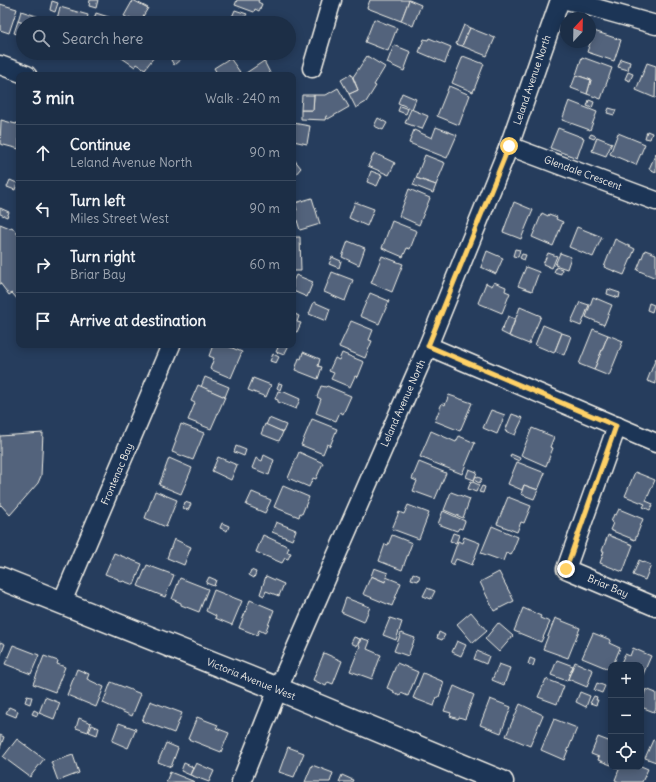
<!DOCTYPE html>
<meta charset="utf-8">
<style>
:root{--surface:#1c2e46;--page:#293a51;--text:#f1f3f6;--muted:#a0a8b3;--line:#3a4a5f}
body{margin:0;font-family:Delius,sans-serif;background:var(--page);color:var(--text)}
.controls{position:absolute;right:12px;bottom:12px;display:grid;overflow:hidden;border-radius:8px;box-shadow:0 2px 10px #0003}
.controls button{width:36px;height:36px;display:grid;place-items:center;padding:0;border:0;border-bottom:1px solid var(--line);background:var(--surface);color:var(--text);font:20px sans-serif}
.compass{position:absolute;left:560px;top:12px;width:36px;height:36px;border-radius:50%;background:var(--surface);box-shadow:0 2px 10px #0003;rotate:22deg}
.stop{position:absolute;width:12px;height:12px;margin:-9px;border:3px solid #ffd166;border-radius:50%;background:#fff}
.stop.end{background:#ffd166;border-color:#fff;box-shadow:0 1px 4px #0008}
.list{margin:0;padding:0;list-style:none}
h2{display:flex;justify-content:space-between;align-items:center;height:52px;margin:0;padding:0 16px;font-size:17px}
h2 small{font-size:13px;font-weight:400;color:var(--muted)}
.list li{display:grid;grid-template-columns:26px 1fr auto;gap:12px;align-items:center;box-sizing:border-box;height:56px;padding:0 16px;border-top:1px solid var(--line)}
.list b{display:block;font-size:15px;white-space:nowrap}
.list p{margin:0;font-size:13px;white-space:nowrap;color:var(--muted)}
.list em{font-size:13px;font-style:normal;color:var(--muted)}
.icon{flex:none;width:22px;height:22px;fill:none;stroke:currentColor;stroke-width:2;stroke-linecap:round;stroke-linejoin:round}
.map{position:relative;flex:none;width:656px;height:782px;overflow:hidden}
.search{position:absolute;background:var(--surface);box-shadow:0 2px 10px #0003;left:16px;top:16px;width:280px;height:44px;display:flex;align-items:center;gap:10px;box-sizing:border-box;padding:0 14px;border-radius:22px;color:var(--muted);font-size:15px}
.panel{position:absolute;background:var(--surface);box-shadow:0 2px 10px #0003;left:16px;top:72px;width:280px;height:276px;border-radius:8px}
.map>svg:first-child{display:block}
</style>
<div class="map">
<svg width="656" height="782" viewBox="0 0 656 782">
<rect width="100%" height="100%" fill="#263d5d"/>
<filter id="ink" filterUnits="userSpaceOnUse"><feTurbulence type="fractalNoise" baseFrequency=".025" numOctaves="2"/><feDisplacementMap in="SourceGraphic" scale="8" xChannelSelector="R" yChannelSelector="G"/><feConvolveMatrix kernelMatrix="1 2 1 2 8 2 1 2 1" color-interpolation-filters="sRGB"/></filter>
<g filter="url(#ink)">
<g fill="#52647b" stroke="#f4f1e8">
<polygon points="90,0 98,0 96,8 89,6"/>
<polygon points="133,0 148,8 139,23 124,16"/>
<polygon points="237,0 259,0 258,2 262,4 259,11 255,9 254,12 235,5"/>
<polygon points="370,0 409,0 401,21 367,8"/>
<polygon points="409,0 421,5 413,26 401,21"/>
<polygon points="52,1 58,3 55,12 50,10"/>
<polygon points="0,4 17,9 9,33 0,30"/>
<polygon points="60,7 88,15 86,23 56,23"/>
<polygon points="235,10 247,14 245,17 232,17"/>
<polygon points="21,11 52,21 51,23 23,23 18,21"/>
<polygon points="96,13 121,21 121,23 93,23"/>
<polygon points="374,19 397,28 388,51 365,42"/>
<polygon points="18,21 23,23 23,36 14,33"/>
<polygon points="464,25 470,28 462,46 456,44"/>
<polygon points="470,28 495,38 487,56 462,46"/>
<polygon points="594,31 621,40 614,61 587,52"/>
<polygon points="429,38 451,47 445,63 419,52 424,39 428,40"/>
<polygon points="394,45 411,52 404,71 387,63"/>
<polygon points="121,53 157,53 145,69 137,64 135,67 119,56"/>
<polygon points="233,53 258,53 234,59"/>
<polygon points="178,54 182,58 174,65 171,60"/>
<polygon points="367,56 385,67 374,85 376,86 366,102 356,108 349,94 358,90 353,77"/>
<polygon points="463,56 484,64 473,92 452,83"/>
<polygon points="582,57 612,68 601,99 587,94 591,80 576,75"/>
<polygon points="230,58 240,72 235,75 218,75 214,68"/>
<polygon points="621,59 630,62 628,70 618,67"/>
<polygon points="264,61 271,75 243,75"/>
<polygon points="647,63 656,66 655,98 636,90"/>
<polygon points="628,72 633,74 630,81 625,79"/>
<polygon points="351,74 358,90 349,94 341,80"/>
<polygon points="576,75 591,80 587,94 571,88"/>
<polygon points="449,86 470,95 459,125 437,116"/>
<polygon points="338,88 349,107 328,119 327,116 326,116 325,120 301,119 301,110 313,110 314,95 326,95"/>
<polygon points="402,93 416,99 412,109 398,103"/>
<polygon points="302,95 314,95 313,110 301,110"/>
<polygon points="589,100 594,102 592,108 587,106"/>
<polygon points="569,101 597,112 590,130 562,120"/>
<polygon points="400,106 408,109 406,114 398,111"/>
<polygon points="609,108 616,110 614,115 607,113"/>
<polygon points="411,109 428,116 422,129 405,123"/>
<polygon points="378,118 387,123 383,130 374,126"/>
<polygon points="1,120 16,124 16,123 19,124 19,149 0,144"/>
<polygon points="293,123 310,126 307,144 293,141"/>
<polygon points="436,127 457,135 447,158 409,143 414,130 432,138"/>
<polygon points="558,128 584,138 577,158 550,148"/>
<polygon points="647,131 652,133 650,139 645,138"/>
<polygon points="618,133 645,144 636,165 610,154"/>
<polygon points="591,134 596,136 594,139 589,137"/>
<polygon points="597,137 612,143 606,156 592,151"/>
<polygon points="374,153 395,163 389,175 368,166"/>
<polygon points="656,153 656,172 649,169"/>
<polygon points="425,155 445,163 436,185 416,178"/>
<polygon points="293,158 301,168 295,175 293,172"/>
<polygon points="371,171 382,175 377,186 367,182"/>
<polygon points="416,178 436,185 433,193 413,185"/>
<polygon points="10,180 17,183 15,190 7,187"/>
<polygon points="409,189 430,198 419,225 399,216"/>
<polygon points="312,198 320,224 300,230 294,211 297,210 295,203"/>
<polygon points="355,202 374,209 367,226 349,218"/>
<polygon points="514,202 533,210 521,239 503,232"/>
<polygon points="0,208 9,212 7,217 0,214"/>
<polygon points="542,213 548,216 549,214 557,217 556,219 563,222 553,246 532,237"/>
<polygon points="392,221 417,231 410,249 407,248 403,257 382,248"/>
<polygon points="0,224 10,228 12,227 19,236 19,301 12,293 9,295 0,283"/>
<polygon points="577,227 602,237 593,257 569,247"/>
<polygon points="293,237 300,237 301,271 293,271"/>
<polygon points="615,239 635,249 624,275 604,267"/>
<polygon points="348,241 365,248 359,265 342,257"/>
<polygon points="515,249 520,250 518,257 513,256"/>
<polygon points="645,250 656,254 656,278 637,270"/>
<polygon points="487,251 503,258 496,274 481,267"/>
<polygon points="548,253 557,256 552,268 543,264"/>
<polygon points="560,253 571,257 567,269 555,265"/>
<polygon points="522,254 526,255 524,260 520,258"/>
<polygon points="382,256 403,264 392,292 371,283"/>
<polygon points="332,257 341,261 339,268 329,264"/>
<polygon points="526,267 539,272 532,291 518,286"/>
<polygon points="556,267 562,269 561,274 554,272"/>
<polygon points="332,272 353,280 345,301 324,292"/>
<polygon points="296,275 313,282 307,297 293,291 293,281"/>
<polygon points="494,282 506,287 505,291 510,293 502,313 478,303 486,283 492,286"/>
<polygon points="608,289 620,293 619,298 607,294"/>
<polygon points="370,293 389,301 379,324 360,316"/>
<polygon points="593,297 612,305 604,325 586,317"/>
<polygon points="314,302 330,309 326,321 309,314"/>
<polygon points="580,302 589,305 581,326 571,322"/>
<polygon points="649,303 654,305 652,312 647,310"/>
<polygon points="520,307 541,316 529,344 509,336"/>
<polygon points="293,313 299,316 297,322 301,323 297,332 293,331"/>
<polygon points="508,316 515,319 509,336 501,332"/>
<polygon points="351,321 373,330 369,340 372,341 365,358 339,347"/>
<polygon points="543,325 562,333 554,353 535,345"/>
<polygon points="593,329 608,335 594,370 579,364"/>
<polygon points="562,333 571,336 564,355 555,351"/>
<polygon points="608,335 623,341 609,376 594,370"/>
<polygon points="213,345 225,345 242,352 231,378 210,369 214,358 209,356"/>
<polygon points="279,345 289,345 284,355 276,352"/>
<polygon points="303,352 320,359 318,366 322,367 318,379 295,370 299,358 301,359"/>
<polygon points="342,353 364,362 358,377 355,376 350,387 331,379 334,373 329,371 335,358 339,360"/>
<polygon points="273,354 279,357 276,363 270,361"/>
<polygon points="656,358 656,384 647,381"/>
<polygon points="205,377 229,387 225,397 201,387"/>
<polygon points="253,378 271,385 266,397 248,390"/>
<polygon points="279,383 282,384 280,390 277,388"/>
<polygon points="198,385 225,397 211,429 188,420 195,403 191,401"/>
<polygon points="321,386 326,387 327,386 351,396 343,414 340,412 336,421 316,413 321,399 317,397"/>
<polygon points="278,391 281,392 282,391 300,399 296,409 278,402 278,400 275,399"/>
<polygon points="449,395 472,403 460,431 435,421 442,403 445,405"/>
<polygon points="491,410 505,415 497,434 483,428"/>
<polygon points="512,414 523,418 515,435 505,431"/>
<polygon points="269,418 286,425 283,432 266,425"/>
<polygon points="312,419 337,429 330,446 327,444 323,454 301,445"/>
<polygon points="181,424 204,433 193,460 172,452 176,441 175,440"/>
<polygon points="265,424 283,432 279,441 261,434"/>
<polygon points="532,428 554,437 550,447 553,448 546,466 521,455"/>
<polygon points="431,431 456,442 459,436 475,443 462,474 420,457"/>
<polygon points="43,433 41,476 38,483 10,515 1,505 0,506 0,436"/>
<polygon points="236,446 246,450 244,456 234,452"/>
<polygon points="299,452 323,463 316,479 313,478 309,487 288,478"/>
<polygon points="511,454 520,458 519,461 510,457"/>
<polygon points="264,455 274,460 269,475 252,468 256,458 262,461"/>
<polygon points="218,457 237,465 231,480 212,471"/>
<polygon points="169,458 192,468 181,494 159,485"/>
<polygon points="419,462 446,473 435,499 413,491 417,481 412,479"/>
<polygon points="517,462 545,473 538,490 524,485 522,490 508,484"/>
<polygon points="469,469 477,472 474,480 466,477"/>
<polygon points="635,472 655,480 646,501 653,504 650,510 643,507 645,504 625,496"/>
<polygon points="476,476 482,479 479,483 474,480"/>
<polygon points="471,481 479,485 476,492 468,489"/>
<polygon points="524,485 538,490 534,499 521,494"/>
<polygon points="283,486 309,497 302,514 300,513 299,517 274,507"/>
<polygon points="482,486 485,487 483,493 479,492"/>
<polygon points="155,491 177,500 166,527 145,518"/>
<polygon points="252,492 271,500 265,513 246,505"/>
<polygon points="451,492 470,499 463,518 444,510"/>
<polygon points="508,497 531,506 524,523 521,522 517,532 497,524"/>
<polygon points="185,502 191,504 188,510 183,508"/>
<polygon points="408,505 429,513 419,539 392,529 399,512 404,514"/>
<polygon points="619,509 643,519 635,540 610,530 613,523 611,522 614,514 616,515"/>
<polygon points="443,511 465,521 462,529 459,528 457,531 438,524"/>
<polygon points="276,522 296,530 292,540 272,532"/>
<polygon points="222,523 229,526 227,531 220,528"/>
<polygon points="492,526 518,537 511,555 506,553 503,561 481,553"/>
<polygon points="453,533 459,535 456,543 450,541"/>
<polygon points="263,535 289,547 287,552 291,553 288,559 285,558 282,563 256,552"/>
<polygon points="392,535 412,543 402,570 379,561 385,544 388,545"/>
<polygon points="608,535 633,545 623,572 600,563 604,551 602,551"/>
<polygon points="464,537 480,543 472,565 456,559 453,565 450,563 458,541 462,543"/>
<polygon points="174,539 191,547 184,565 167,558"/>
<polygon points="114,553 142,564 134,585 123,581 122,582 118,580 118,579 105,574"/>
<polygon points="639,560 651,565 645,580 633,575"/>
<polygon points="147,565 174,575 165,597 138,586"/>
<polygon points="374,568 388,573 385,582 371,576"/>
<polygon points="251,570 256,572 254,578 249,575"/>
<polygon points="499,572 514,601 494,611 480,582"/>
<polygon points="413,573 420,576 418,581 411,579"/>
<polygon points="266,576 284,584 279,596 266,591 264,596 260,594"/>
<polygon points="371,576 385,582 386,577 401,583 392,606 363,594"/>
<polygon points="209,577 216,580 214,586 206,583"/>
<polygon points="180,578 208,589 199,612 181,605 181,603 172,599"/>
<polygon points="427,588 435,591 431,599 423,596"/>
<polygon points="214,590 242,601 232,625 215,618 216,616 206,611"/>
<polygon points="346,598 370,607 364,622 341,612"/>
<polygon points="250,600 274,610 265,633 259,630 257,635 239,628"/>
<polygon points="523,608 541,616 540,618 550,622 541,642 514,631"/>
<polygon points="471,612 487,631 473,643 457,624"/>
<polygon points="390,618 402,622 396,640 383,635"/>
<polygon points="555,618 580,628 568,658 543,649"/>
<polygon points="498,623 513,636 499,652 485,639"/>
<polygon points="439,632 445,635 442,640 437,638"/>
<polygon points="401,633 415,638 408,656 394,651"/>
<polygon points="593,633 611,640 609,643 620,648 613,665 611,665 611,670 582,658"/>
<polygon points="354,637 360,639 357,646 351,643"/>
<polygon points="361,638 370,641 367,649 381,655 372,679 350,671 360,646 359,645"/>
<polygon points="457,641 466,645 461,656 452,652"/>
<polygon points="0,642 5,644 0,657"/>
<polygon points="13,645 39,655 31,674 5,664"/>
<polygon points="633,648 651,656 641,679 641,665 620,665 625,654 630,656"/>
<polygon points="477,651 489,656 486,664 474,659"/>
<polygon points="324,653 342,661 333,684 328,682 326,686 313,680"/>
<polygon points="44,656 58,661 57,664 65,667 55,692 33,684"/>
<polygon points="530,658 535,660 533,666 528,664"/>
<polygon points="557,660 573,666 567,681 551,675"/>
<polygon points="575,662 593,670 587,687 568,679"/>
<polygon points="397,663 418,672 408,696 401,693 400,696 393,693 394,691 387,688"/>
<polygon points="499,664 510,668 504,685 492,680"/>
<polygon points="77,669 89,674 87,679 104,687 96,707 67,695"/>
<polygon points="423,673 444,682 439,697 437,697 434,706 413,698"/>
<polygon points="546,679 564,686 557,704 538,697"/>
<polygon points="111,682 141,694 132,716 103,703"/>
<polygon points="597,683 605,686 602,693 594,690"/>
<polygon points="454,686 474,695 465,719 459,717 458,719 450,716 451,713 444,711"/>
<polygon points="646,689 656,693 656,708 654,712 641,707 641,703"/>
<polygon points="580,692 590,696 586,707 576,702"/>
<polygon points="27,696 32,697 30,704 25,702"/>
<polygon points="594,696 597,697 596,700 598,700 596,705 590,703"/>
<polygon points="45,697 60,703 54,719 39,713"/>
<polygon points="490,699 511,707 501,733 480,725"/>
<polygon points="150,701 182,713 174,733 142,721"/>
<polygon points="520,704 543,715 530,746 506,736"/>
<polygon points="9,707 18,711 16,717 6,713"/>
<polygon points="34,710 38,712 37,716 32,714"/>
<polygon points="197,717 218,725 216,728 229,733 221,752 188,739"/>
<polygon points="79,718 91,723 88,732 76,728"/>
<polygon points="554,719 577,728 564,760 541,750"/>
<polygon points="119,723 136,729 128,748 112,741"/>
<polygon points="92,725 99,728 97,735 89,732"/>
<polygon points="0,735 4,737 0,748"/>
<polygon points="598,737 611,742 611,765 598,760 599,757 591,754"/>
<polygon points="17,739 44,759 30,777 3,757"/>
<polygon points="653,740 656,741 656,762 645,758"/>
<polygon points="166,743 178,748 171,767 158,762"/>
<polygon points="288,747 304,753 294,777 279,772"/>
<polygon points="73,755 79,773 58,781 51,762"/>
<polygon points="184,763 193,767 190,775 181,771"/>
<polygon points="196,763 214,771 209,782 190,775"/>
<polygon points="312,765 333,773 330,782 305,782"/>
<polygon points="641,766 648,769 642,782 619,782 615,780 620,767"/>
<polygon points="170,772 195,782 166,782"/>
<polygon points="342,775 353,780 352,782 339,782"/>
</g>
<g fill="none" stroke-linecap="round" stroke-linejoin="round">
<defs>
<g id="street">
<polyline points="567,0 656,25"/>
<polyline points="0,65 27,75"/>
<polyline points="312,68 332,0"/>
<polyline points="509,146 656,201"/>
<polyline points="428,346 656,443"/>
<polyline points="617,426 566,569 656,607"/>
<polyline points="62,602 171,345"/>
<polyline points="241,782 278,689 428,346 509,146 560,0"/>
</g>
<polyline id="secondary" points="0,578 278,689 502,782"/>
</defs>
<use href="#street" stroke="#f4f1e8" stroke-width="21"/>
<use href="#secondary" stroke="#f4f1e8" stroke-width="25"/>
<use href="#street" stroke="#1d3557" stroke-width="18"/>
<use href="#secondary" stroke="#1d3557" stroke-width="22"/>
</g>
</g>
<g fill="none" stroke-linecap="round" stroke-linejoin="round" filter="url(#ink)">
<polyline stroke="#ffd166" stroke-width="5" points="509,146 428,346 616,426 566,569"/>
</g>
<g text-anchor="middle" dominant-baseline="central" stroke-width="4" stroke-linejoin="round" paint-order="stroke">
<g font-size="10" fill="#f4f1e8" stroke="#1d3557">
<text transform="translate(532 80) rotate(-71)">Leland Avenue North</text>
<text transform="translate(583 173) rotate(20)">Glendale Crescent</text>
<text transform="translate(403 403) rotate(-66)">Leland Avenue North</text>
<text transform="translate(117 474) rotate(-67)">Frontenac Bay</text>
<text transform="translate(608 586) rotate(23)">Briar Bay</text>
<text transform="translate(251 679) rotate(22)">Victoria Avenue West</text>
</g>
</g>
</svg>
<div class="controls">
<button>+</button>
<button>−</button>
<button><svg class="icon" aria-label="locate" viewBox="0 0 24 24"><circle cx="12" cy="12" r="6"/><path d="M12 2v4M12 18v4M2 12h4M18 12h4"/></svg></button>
</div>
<svg class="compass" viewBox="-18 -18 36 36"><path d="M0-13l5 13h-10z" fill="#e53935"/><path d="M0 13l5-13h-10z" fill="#a0a8b3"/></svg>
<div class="stop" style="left:509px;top:146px"></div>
<div class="stop end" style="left:566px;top:569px"></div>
<div class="search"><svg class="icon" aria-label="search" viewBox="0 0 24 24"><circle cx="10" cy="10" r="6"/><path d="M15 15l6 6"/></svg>Search here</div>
<section class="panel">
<h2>3 min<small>Walk · 240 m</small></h2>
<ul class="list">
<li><svg class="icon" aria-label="ahead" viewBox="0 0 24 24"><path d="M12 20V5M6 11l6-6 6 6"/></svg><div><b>Continue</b><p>Leland Avenue North</p></div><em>90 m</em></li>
<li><svg class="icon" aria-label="left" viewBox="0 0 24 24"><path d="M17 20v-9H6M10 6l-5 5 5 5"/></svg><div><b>Turn left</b><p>Miles Street West</p></div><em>90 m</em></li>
<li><svg class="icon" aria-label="right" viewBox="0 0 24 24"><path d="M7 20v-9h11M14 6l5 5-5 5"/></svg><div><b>Turn right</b><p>Briar Bay</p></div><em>60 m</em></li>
<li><svg class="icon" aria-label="arrive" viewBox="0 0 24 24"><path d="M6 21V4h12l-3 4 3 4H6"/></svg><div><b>Arrive at destination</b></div></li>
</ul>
</section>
</div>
